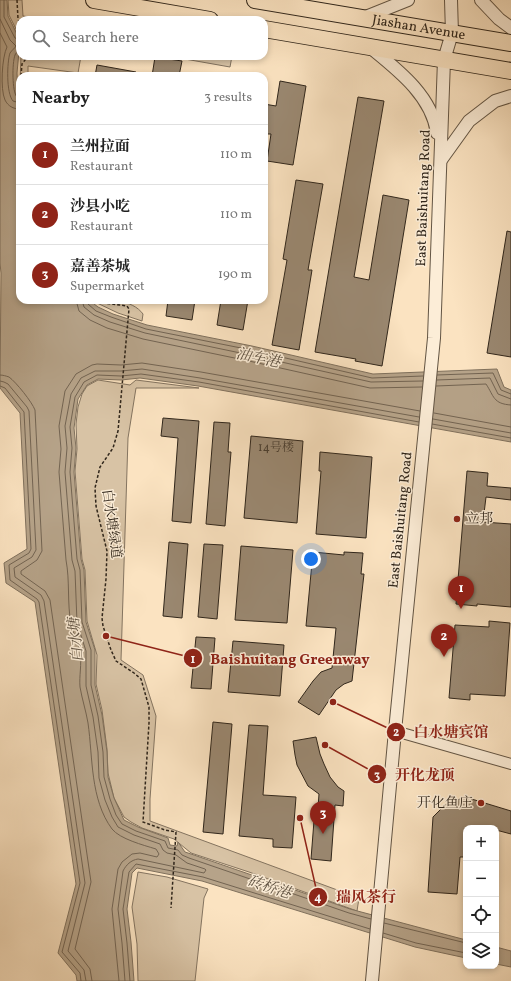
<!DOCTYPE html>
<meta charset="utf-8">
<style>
:root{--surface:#fff;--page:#f2f2f2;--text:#222;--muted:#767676;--line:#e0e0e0;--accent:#8f2418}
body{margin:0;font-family:Vollkorn,"Noto Serif SC",serif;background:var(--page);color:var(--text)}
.controls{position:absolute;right:12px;bottom:12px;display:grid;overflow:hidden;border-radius:8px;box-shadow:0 2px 6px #0003}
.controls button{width:36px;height:36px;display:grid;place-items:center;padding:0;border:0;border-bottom:1px solid var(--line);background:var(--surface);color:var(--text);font:20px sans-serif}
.you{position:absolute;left:311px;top:559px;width:14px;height:14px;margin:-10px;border:3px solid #fff;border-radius:50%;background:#1a73e8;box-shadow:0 0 0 6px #1a73e833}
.badge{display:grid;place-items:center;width:26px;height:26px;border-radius:50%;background:var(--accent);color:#fff;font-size:13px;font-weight:700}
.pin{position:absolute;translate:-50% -33px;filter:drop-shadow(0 1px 2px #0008)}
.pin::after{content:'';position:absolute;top:21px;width:14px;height:12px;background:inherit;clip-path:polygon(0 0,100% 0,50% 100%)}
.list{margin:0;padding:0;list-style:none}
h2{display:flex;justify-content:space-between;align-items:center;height:52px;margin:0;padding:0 16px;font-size:17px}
h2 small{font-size:13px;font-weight:400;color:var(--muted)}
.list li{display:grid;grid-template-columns:26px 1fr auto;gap:12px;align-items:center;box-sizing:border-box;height:60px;padding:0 16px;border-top:1px solid var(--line)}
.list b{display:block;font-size:15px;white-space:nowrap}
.list p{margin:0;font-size:13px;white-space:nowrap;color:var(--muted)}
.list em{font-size:13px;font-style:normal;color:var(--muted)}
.icon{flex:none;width:22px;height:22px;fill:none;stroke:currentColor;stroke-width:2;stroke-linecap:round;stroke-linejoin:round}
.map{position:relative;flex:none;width:511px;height:981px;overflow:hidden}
.search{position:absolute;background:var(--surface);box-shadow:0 2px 6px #0003;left:16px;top:16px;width:252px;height:44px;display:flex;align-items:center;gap:10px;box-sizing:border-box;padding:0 14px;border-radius:12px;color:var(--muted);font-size:15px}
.panel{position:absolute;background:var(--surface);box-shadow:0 2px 6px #0003;left:16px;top:72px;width:252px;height:232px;border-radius:12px}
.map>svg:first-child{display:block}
</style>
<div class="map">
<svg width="511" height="981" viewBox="0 0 511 981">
<rect width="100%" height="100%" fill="#fbe3c1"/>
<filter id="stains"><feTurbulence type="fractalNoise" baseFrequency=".005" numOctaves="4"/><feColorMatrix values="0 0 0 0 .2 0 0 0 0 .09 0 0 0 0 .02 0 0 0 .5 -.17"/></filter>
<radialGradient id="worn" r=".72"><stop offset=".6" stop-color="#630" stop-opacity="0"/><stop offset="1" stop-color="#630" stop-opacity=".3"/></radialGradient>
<g fill="#d8c3a5" stroke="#847460">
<polygon points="8,0 22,0 23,16 48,20 20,20 20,37 9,15"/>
<polygon points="21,56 81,56 78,73 28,66 28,76 20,76 20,83"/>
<polygon points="168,56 232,56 230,67"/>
<path d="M93,300c16,0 39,-1 50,14l-1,7 -24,-8 -23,-11z"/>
<polygon points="98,380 130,385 136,380 199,388 136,388 128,438 121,660 143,675 156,716 150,799 150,821 359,898 357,911 249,872 191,853 174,839 142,828 131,822 124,817 114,798 108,773 107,749 102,710 96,684 97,655 87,621 85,570 82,559 75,471 77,449 76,424 78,407 82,394 87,386"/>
<polygon points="138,872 167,877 208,889 204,898 195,981 138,981 137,944 132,907"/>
</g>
<g fill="#b6a389" stroke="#80715d">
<polygon points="0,0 7,0 8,16 20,40 17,73 20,140 20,300 89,300 98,307 113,314 147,325 252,346 373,374 497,369 504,387 511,390 511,442 198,386 140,378 121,380 98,379 87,385 78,399 74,428 76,448 74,472 81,559 84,570 86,622 95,650 95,685 102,715 107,752 108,777 114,798 124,820 138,827 168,838 170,845 177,846 178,842 185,852 191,854 350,909 466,940 466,958 415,947 202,881 137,868 132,873 127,909 131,942 134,981 77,981 76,975 58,953 76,884 35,602 6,583 4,563 27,549 20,413 0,388 1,273 0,263"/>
<polygon points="496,947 511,951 511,967 496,964"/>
</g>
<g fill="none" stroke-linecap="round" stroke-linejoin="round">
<g stroke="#736452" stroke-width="1">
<polyline points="4,0 4,17 15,38 20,40"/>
<path d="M0,19l10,21 6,6c-1,2 -4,4 -6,7 -3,9 -4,40 3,48l7,2"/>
<path d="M0,33l7,14c-5,10 -7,42 -2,53 3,6 8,9 15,9"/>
<path d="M20,52c-3,1 -4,0 -5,3 -3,8 -3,37 2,42l3,1"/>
<polyline points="76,300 79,311 90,320 107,328 143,339 249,361 370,388 422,387"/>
<polyline points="82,300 84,307 94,315 110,322 145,333 250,355 371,382 423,381"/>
<polyline points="87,300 88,304 96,311 111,317 146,329 251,350 372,378 423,376"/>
<path d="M0,375c3,0 6,1 9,2 7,5 23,25 26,33l7,141 -5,9 -16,11v3l24,17 5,9 41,282 -16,67 15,20 2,12"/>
<polyline points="437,375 493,373 501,390 511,394"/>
<polyline points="437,380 490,378 498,394 511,399"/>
<polyline points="0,381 4,382 8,384 27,407 29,411 36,550 32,557 14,568 15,577 41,595 44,601 85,883 68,951 84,970 86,981"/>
<polyline points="0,386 5,388 24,412 31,549 29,553 9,565 10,580 37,599 39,602 80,883 62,952 80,973 81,981"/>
<path d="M436,386l50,-2c8,12 7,20 25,21"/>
<polyline points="434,413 511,427"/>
<polyline points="433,419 511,433"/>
<polyline points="432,424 511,438"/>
<polyline points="371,919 349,913 189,858 182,855 178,850 168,848 165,841 136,831 122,824 116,815 110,799 104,777 103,752 98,716 91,685 91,650 82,622 80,570 77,559 70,472 72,448 70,427 75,397 84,382 97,375 121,376 141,374 199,382 419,422"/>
<polyline points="384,923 466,943"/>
<polyline points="383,933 416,943 466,953"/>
<path d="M119,981l-7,-72 6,-40 4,-7 10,-8 8,-1 17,4 2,-3 -3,-5c-13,-4 -36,-10 -44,-20 -22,-30 -19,-71 -24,-106 -2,-12 -6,-24 -8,-36 -1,-11 2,-23 0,-34 -1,-10 -7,-19 -9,-29 -4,-21 -1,-43 -5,-64l-7,-88 2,-23 -2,-23 6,-35 11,-17 16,-9 5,-1 24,1 21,-2 59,9 219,39"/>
<path d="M125,981l-3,-38 -4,-34 5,-38c3,-6 8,-11 15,-12l66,14 2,-3 -1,-1 -18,-6 -11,-8 -9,-2 -4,-3 -3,-6 -26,-9 -16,-8 -6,-10 -7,-17 -6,-22 -1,-26 -5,-35 -7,-31v-35l-9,-28 -2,-52 -3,-11 -7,-88 2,-24 -2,-22 6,-32 10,-16 14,-7h26l21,-2 58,9 219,39"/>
<polyline points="130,981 127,943 123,909 129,872 136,864 203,877 370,929"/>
</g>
</g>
<g fill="#9a8871" stroke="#30261b">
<polygon points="155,57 182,61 179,76 152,76"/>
<polygon points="97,65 136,72 136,76 95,76"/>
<polygon points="280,81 306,86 293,165 267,161 271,134 264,134 264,104 276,106"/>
<polygon points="358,97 384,101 354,277 369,280 383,195 409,200 382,366 355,361 356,359 315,352"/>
<polygon points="296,180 323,184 308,270 312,270 299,350 272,345 287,260 283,259"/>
<polygon points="507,231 511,232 511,357 487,353"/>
<polygon points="168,300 195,300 192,320 166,316"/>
<polygon points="221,300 248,300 243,330 217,325"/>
<polygon points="163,418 199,421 191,523 172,521 178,438 161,436"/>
<polygon points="214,422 230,423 228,452 231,452 225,526 206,524"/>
<polygon points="251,436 303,441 297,523 244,518"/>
<polygon points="320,452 372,457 366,538 316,534 321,471 319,471"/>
<polygon points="467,471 488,473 487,486 511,488 511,500 486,497 483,522 511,524 511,607 477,604 477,606 456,604"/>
<polygon points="169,542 188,544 182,618 163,616"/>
<polygon points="204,544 223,545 217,619 198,617"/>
<polygon points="241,546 293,550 287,623 235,620"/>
<polygon points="313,552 344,555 344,552 363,553 361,574 364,574 352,681 344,684 336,690 319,715 298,702 313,681 321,672 332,668 336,628 306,626"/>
<polygon points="489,621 510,623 505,696 470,694 470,700 449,698 455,625 489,627"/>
<polygon points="196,637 215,638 211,689 191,688"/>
<polygon points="233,641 284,645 280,696 228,692"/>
<polygon points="213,722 232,724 223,834 203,832"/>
<polygon points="249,725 268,726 263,795 296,797 292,848 273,847 273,839 239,836"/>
<polygon points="316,737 320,754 324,764 330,777 338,787 344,791 343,806 335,805 331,861 311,859 315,808 318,808 319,794 308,786 297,765 295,755 293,741"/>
<polygon points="465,797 511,811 511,834 496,830 496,828 466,828 466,857 460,857 457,894 428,892 433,817 445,805"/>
</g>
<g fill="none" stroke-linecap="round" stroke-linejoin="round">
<defs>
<polyline id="minor" points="395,731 511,764"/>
<g id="tertiary">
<polyline points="481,0 499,19 511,28"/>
<polyline points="363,18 408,0"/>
<path d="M371,48c27,22 61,48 66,85"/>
<polyline points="441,160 469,121 495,101 511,96"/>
<polyline points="372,981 395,731 434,338 444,60 452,33 451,0"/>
</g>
<g id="primary">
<polyline points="94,0 210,20"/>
<path id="s1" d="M255,0l256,43"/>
<polyline points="264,29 511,71"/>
</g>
</defs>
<use href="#minor" stroke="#635544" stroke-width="12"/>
<use href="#tertiary" stroke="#635544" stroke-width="14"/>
<use href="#primary" stroke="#30261b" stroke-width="18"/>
<g stroke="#30261b" stroke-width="1.5" stroke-dasharray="3 2" stroke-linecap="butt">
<polyline points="17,0 18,19 20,24"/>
<polyline points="21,76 22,64 28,56"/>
<polyline points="98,300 104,303 127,306 129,309 118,431 113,448 100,467 95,488 96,506 107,551 106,579 102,618 103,626 111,650 116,661 134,673 141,679 149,707 149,723 143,822 165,830 176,832 171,908"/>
</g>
<use href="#minor" stroke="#fcedd7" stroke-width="10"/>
<use href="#tertiary" stroke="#fcedd7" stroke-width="12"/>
<use href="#primary" stroke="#fbe3c1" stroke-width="16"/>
</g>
<g fill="#8f2418" stroke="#fcedd7" stroke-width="1.5">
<circle cx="457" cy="519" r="4"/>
<circle cx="481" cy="803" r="4"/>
</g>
<g text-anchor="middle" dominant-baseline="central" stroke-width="3" stroke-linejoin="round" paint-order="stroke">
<g font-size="12" fill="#4a3e30">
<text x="276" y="448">14号楼</text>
</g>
<g font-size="14" fill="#30261b" stroke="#fcedd7">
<text stroke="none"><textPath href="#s1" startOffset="166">Jiashan Avenue</textPath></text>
<text transform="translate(424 198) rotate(-88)">East Baishuitang Road</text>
<text transform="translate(401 520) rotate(-84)">East Baishuitang Road</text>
<text transform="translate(111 524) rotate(82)">白水塘绿道</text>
</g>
<g font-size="14" fill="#30261b" stroke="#fcedd7" text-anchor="start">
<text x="465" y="519">立邦</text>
<text x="473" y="803" text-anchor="end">开化鱼庄</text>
</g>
<g font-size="15" font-style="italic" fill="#5f5242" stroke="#fcedd7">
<text transform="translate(258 359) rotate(12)">油车港</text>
<text transform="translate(77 640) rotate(-96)">白水塘</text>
<text transform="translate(269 888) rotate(18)">砖桥港</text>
</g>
</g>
<path fill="none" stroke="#8f2418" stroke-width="1.5" d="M106 636L193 658M333 702L396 732M325 745L377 774M300 818L318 897"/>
<g fill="#8f2418" stroke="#fcedd7" stroke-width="1.5">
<circle cx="106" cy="636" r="4"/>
<circle cx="333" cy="702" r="4"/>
<circle cx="325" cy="745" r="4"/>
<circle cx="300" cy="818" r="4"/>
<circle cx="193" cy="658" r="10"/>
<circle cx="396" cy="732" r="10"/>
<circle cx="377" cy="774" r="10"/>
<circle cx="318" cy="897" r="10"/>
</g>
<g font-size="12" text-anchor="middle" font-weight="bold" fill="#fff">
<text x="193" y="663">1</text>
<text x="396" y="736">2</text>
<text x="377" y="779">3</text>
<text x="318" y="901">4</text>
</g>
<g font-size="15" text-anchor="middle" font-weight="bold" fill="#8f2418" stroke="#fcedd7" stroke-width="3" stroke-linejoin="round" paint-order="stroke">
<text x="290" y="664">Baishuitang Greenway</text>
<text x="451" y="737">白水塘宾馆</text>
<text x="425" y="780">开化龙顶</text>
<text x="366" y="902">瑞风茶行</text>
</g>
<rect width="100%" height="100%" filter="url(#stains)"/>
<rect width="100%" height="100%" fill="url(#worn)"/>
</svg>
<div class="controls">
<button>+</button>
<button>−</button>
<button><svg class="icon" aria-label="locate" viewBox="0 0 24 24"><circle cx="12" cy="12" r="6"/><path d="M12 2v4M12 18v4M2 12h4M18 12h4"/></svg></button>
<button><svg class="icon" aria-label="layers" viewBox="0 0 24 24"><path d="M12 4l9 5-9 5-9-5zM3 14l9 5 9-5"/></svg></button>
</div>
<div class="you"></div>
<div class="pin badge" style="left:461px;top:609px">1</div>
<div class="pin badge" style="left:444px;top:657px">2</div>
<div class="pin badge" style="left:323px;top:834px">3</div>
<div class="search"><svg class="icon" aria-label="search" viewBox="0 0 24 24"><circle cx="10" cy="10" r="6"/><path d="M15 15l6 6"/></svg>Search here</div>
<section class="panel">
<h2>Nearby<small>3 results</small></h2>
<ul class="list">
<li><span class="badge">1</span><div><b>兰州拉面</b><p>Restaurant</p></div><em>110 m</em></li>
<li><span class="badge">2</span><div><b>沙县小吃</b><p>Restaurant</p></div><em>110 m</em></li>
<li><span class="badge">3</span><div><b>嘉善茶城</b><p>Supermarket</p></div><em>190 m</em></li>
</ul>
</section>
</div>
